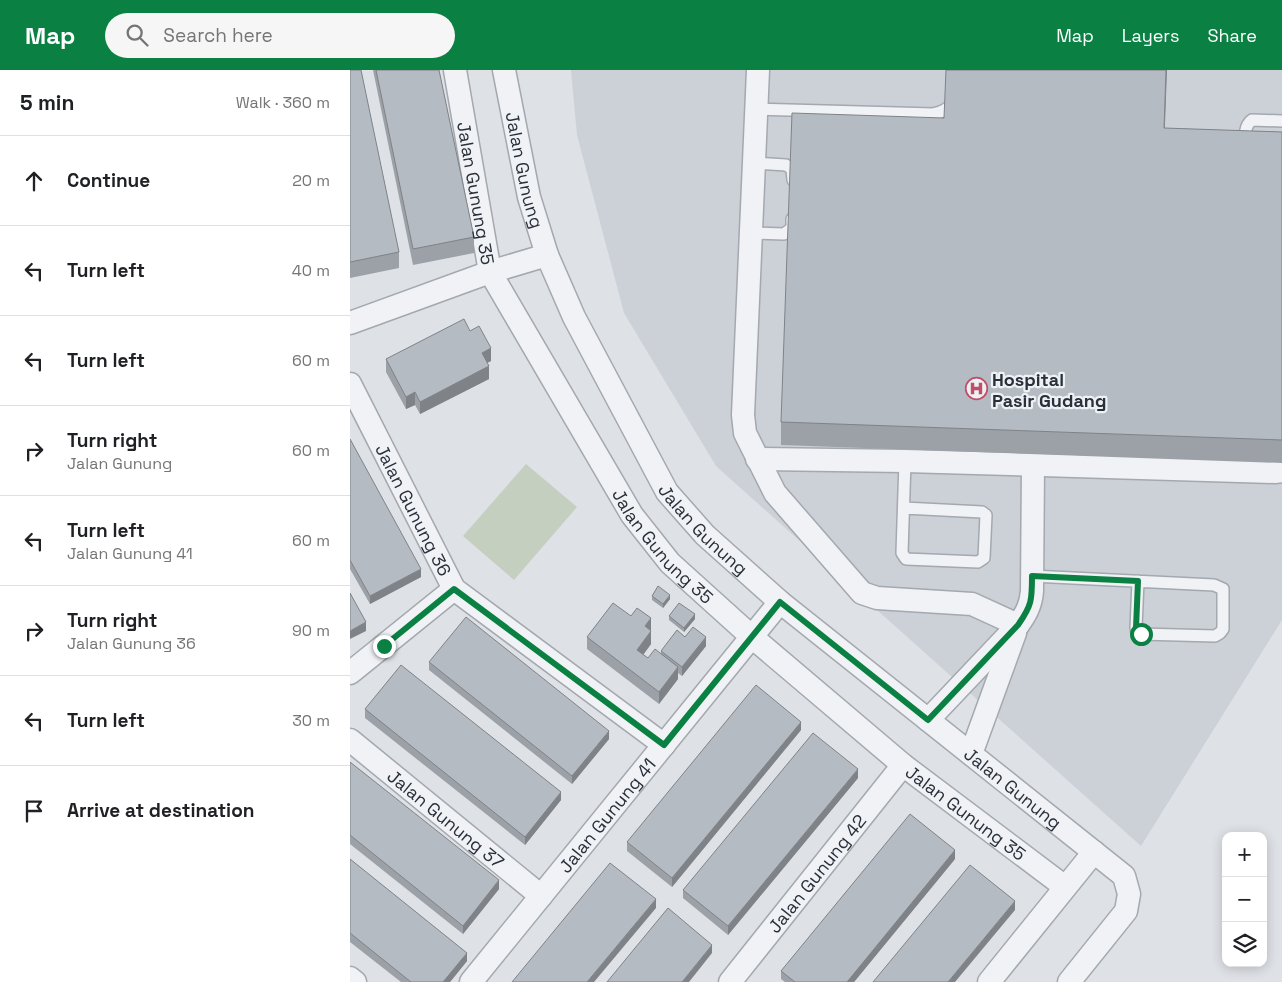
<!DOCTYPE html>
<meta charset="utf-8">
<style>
:root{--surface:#fff;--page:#f6f6f6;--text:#202124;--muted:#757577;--line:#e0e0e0;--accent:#0b8043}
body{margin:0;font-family:"Space Grotesk",sans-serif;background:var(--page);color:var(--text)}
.controls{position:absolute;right:15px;bottom:15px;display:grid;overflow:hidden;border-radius:10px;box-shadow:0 2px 12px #0003}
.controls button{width:45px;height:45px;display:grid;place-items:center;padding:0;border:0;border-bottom:1px solid var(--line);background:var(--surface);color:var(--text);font:25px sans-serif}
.stop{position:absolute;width:15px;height:15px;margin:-11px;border:4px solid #0b8043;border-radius:50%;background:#fff}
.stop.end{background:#0b8043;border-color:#fff;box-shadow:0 1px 5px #0008}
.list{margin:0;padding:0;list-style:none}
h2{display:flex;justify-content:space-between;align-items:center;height:65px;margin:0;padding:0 20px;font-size:21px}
h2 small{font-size:16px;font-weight:400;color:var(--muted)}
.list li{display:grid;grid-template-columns:32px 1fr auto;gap:15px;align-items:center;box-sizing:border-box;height:90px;padding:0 20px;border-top:1px solid var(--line)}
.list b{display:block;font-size:19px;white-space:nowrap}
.list p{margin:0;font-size:16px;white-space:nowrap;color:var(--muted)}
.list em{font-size:16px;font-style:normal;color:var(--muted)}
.icon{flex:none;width:28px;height:28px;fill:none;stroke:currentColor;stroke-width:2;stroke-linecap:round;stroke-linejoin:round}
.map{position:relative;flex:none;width:932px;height:912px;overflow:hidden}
header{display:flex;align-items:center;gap:30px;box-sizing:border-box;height:70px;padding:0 25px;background:var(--accent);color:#fff}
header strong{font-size:24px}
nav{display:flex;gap:28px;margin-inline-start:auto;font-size:18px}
.search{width:350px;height:45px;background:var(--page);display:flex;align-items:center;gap:12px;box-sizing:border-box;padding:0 18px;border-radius:28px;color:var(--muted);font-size:19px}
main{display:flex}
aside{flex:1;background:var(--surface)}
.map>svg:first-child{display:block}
</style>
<header>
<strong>Map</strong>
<div class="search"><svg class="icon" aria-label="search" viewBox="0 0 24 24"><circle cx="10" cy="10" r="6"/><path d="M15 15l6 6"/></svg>Search here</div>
<nav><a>Map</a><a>Layers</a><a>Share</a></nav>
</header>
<main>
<aside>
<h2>5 min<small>Walk · 360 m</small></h2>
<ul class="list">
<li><svg class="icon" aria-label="ahead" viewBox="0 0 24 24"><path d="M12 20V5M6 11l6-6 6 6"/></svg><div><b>Continue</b></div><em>20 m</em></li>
<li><svg class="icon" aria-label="left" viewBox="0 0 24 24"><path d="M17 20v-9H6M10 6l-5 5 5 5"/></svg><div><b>Turn left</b></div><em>40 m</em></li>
<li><svg class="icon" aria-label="left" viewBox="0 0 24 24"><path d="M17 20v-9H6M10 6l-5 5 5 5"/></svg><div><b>Turn left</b></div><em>60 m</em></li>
<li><svg class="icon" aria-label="right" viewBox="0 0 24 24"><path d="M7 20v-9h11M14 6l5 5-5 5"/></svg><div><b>Turn right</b><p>Jalan Gunung</p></div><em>60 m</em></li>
<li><svg class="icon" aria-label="left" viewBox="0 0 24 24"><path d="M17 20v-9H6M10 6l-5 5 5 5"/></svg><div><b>Turn left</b><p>Jalan Gunung 41</p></div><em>60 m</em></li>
<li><svg class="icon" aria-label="right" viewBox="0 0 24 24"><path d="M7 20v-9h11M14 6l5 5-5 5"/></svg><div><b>Turn right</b><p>Jalan Gunung 36</p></div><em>90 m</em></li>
<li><svg class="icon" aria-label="left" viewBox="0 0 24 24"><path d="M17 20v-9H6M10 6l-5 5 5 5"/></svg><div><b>Turn left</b></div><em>30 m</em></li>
<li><svg class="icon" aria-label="arrive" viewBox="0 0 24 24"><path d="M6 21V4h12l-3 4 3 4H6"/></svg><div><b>Arrive at destination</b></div></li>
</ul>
</aside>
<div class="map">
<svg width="932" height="912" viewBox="0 0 932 912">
<rect width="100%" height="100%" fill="#dee1e6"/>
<polygon fill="#ccd1d7" points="221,0 932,0 932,550 791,776 366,396 274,243 227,65"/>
<polygon fill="#c4cfc0" points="176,394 227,437 164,510 113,466"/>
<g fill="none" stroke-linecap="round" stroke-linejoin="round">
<defs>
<g id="service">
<path d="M406,39l177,5c27,-5 21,-23 21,-44"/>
<path d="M898,75c-5,-7 -3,-20 4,-25l30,1"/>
<polyline points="404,93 436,95 442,99 443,110"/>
<polyline points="401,163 434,164 442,158 442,149"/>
<polyline points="554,438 632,442 636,445 634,488 628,492 556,489 552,483 555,391"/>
<polyline points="682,506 864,515 873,519 873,559 870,563 865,566 791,564 787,562 786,558 788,511"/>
</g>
<g id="minor">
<path id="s1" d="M105,0l35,202 142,243 38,48 82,74 151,128 162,122"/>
<path id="s2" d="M154,0l25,127 18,58 27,62 93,175 38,43 75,67 344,274 5,18 -3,17 -57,71"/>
<polyline points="408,0 393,345 395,363 425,423 512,523 527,528 622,534 668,555"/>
<polyline points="0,253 140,202 197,185"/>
<path id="s3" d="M0,314l104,205 210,156"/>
<polyline points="407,389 555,391 926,402 932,401"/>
<polyline points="0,603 104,519"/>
<path d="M578,650l90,-95c8,-11 13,-20 14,-34l1,-126"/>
<path id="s4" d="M0,670l191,156"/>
<polyline points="621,684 665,563"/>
<polyline points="0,908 5,912"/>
<path id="s5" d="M121,912l309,-380"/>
<path id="s6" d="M380,912l173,-217"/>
<polyline points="639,912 744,782"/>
</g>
</defs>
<use href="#service" stroke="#a4a8af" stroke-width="14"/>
<use href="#minor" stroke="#a4a8af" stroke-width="25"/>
<use href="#service" stroke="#f0f2f5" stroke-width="11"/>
<use href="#minor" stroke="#f0f2f5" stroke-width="22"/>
</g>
<g fill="#9ca1a7">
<polygon points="0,0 49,182 49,198 0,208"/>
<polygon points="23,0 89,0 124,167 124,183 63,195"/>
<polygon points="815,58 932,62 932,393 431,375 431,352"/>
<polygon points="120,261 141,291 137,293 139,309 70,344 65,335 56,339 36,302 36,289"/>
<polygon points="0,369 71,507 20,534 0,499"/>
<polygon points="302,526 320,529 313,538 302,530"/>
<polygon points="319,546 345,549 334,562 319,550"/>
<polygon points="301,561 301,574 293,585 298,588 311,583 311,581 335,567 356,576 332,606 328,603 328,609 309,634 237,579 237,567"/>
<polygon points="79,592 259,669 222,714 79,600"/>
<polygon points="15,639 211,730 175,775 15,648"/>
<polygon points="451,660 322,817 277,781 277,772"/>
<polygon points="0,692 149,819 113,864 0,774"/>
<polygon points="508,708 378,865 333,828 333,820"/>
<polygon points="0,789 117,891 100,912 51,912 0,872"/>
<polygon points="605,789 504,912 435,912 431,909 431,901"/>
</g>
<g fill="#7f8388">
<polygon points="816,0 817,0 814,81 814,58"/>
<polygon points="141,278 141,291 132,295 132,283"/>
<polygon points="139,296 139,309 70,344 70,332"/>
<polygon points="65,322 65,335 56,339 56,327"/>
<polygon points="71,499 71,507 20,534 20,526"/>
<polygon points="320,525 320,529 313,538 313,534"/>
<polygon points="345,544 345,549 334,562 334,558"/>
<polygon points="301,548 301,561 295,556"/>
<polygon points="16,552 16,561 0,569 0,561"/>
<polygon points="301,561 301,574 287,593 287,580"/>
<polygon points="356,567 356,576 332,606 332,597"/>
<polygon points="328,597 328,609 309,634 309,622"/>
<polygon points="451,652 451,660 322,817 322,808"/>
<polygon points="259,661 259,669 222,714 222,706"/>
<polygon points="508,699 508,708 378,865 378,856"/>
<polygon points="211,722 211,730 175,775 175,767"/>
<polygon points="605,780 605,789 504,912 497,912"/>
<polygon points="149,810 149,819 113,864 113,856"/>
<polygon points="306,829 306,838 244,912 237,912"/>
<polygon points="665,831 665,840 605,912 598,912"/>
<polygon points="362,875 362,883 339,912 332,912"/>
<polygon points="117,883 117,891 100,912 93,912"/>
</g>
<g fill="#b5bbc2" stroke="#7f8388">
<polygon points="0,0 11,0 49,182 0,192"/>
<polygon points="26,0 89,0 124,167 63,179"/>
<polygon points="596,0 816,0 814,58 932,62 932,370 431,352 442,43 594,48"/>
<polygon points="114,249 120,261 129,256 141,278 132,283 139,296 70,332 65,322 56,327 36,289"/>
<polygon points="0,369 71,499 20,526 0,490"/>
<polygon points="308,516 320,525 313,534 302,526"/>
<polygon points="0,523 16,552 0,561"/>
<polygon points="263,533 281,546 287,538 301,548 295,556 301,561 287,580 298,588 305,579 328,597 309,622 237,567"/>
<polygon points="329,533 345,544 334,558 319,546"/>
<polygon points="116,547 259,661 222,706 79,592"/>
<polygon points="343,557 356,567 332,597 311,581 327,560 335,567"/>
<polygon points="51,595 211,722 175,767 15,639"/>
<polygon points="406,615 451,652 322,808 277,772"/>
<polygon points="463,663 508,699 378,856 333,820"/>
<polygon points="0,692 149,810 113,856 0,765"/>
<polygon points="560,744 605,780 497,912 445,912 431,901"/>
<polygon points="0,789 117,883 93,912 61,912 0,863"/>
<polygon points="260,793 306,829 237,912 162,912"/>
<polygon points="620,795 665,831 598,912 523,912"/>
<polygon points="318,838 362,875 332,912 257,912"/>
</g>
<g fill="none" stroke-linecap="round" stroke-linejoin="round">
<path stroke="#0b8043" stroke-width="6" d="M34,576l70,-57 210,156 116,-143 148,118 90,-95c14,-20 14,-25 14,-49l106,5 -2,47 1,4 4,2"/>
</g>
<defs>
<symbol id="hospital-ring" viewBox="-11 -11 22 22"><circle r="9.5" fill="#edf0f4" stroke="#bf4e66" stroke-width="1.5"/><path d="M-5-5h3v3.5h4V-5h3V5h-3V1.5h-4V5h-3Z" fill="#bf4e66"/></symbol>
</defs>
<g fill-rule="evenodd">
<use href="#hospital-ring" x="614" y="306" width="25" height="25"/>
</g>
<g text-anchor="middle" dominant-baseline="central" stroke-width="4.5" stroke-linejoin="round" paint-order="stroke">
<g font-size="18" fill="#29303b" stroke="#edf0f4">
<text stroke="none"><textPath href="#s2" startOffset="102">Jalan Gunung</textPath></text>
<text stroke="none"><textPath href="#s1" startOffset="125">Jalan Gunung 35</textPath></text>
<text stroke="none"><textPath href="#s3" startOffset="141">Jalan Gunung 36</textPath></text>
<text stroke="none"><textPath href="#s2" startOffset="508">Jalan Gunung</textPath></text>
<text stroke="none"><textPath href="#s1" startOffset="530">Jalan Gunung 35</textPath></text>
<text stroke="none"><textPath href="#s2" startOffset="912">Jalan Gunung</textPath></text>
<text stroke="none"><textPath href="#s1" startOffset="935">Jalan Gunung 35</textPath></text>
<text stroke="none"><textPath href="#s5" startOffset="215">Jalan Gunung 41</textPath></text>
<text stroke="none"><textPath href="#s4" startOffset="124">Jalan Gunung 37</textPath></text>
<text stroke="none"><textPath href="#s6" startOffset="139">Jalan Gunung 42</textPath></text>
</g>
<g font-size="18" font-weight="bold" fill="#29303b" stroke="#edf0f4" text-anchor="start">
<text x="642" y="309">Hospital<tspan x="642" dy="21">Pasir Gudang</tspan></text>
</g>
</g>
</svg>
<div class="controls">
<button>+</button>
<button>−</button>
<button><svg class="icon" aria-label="layers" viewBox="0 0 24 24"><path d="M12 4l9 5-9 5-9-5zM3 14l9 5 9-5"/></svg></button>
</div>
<div class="stop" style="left:791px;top:564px"></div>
<div class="stop end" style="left:34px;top:576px"></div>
</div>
</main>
